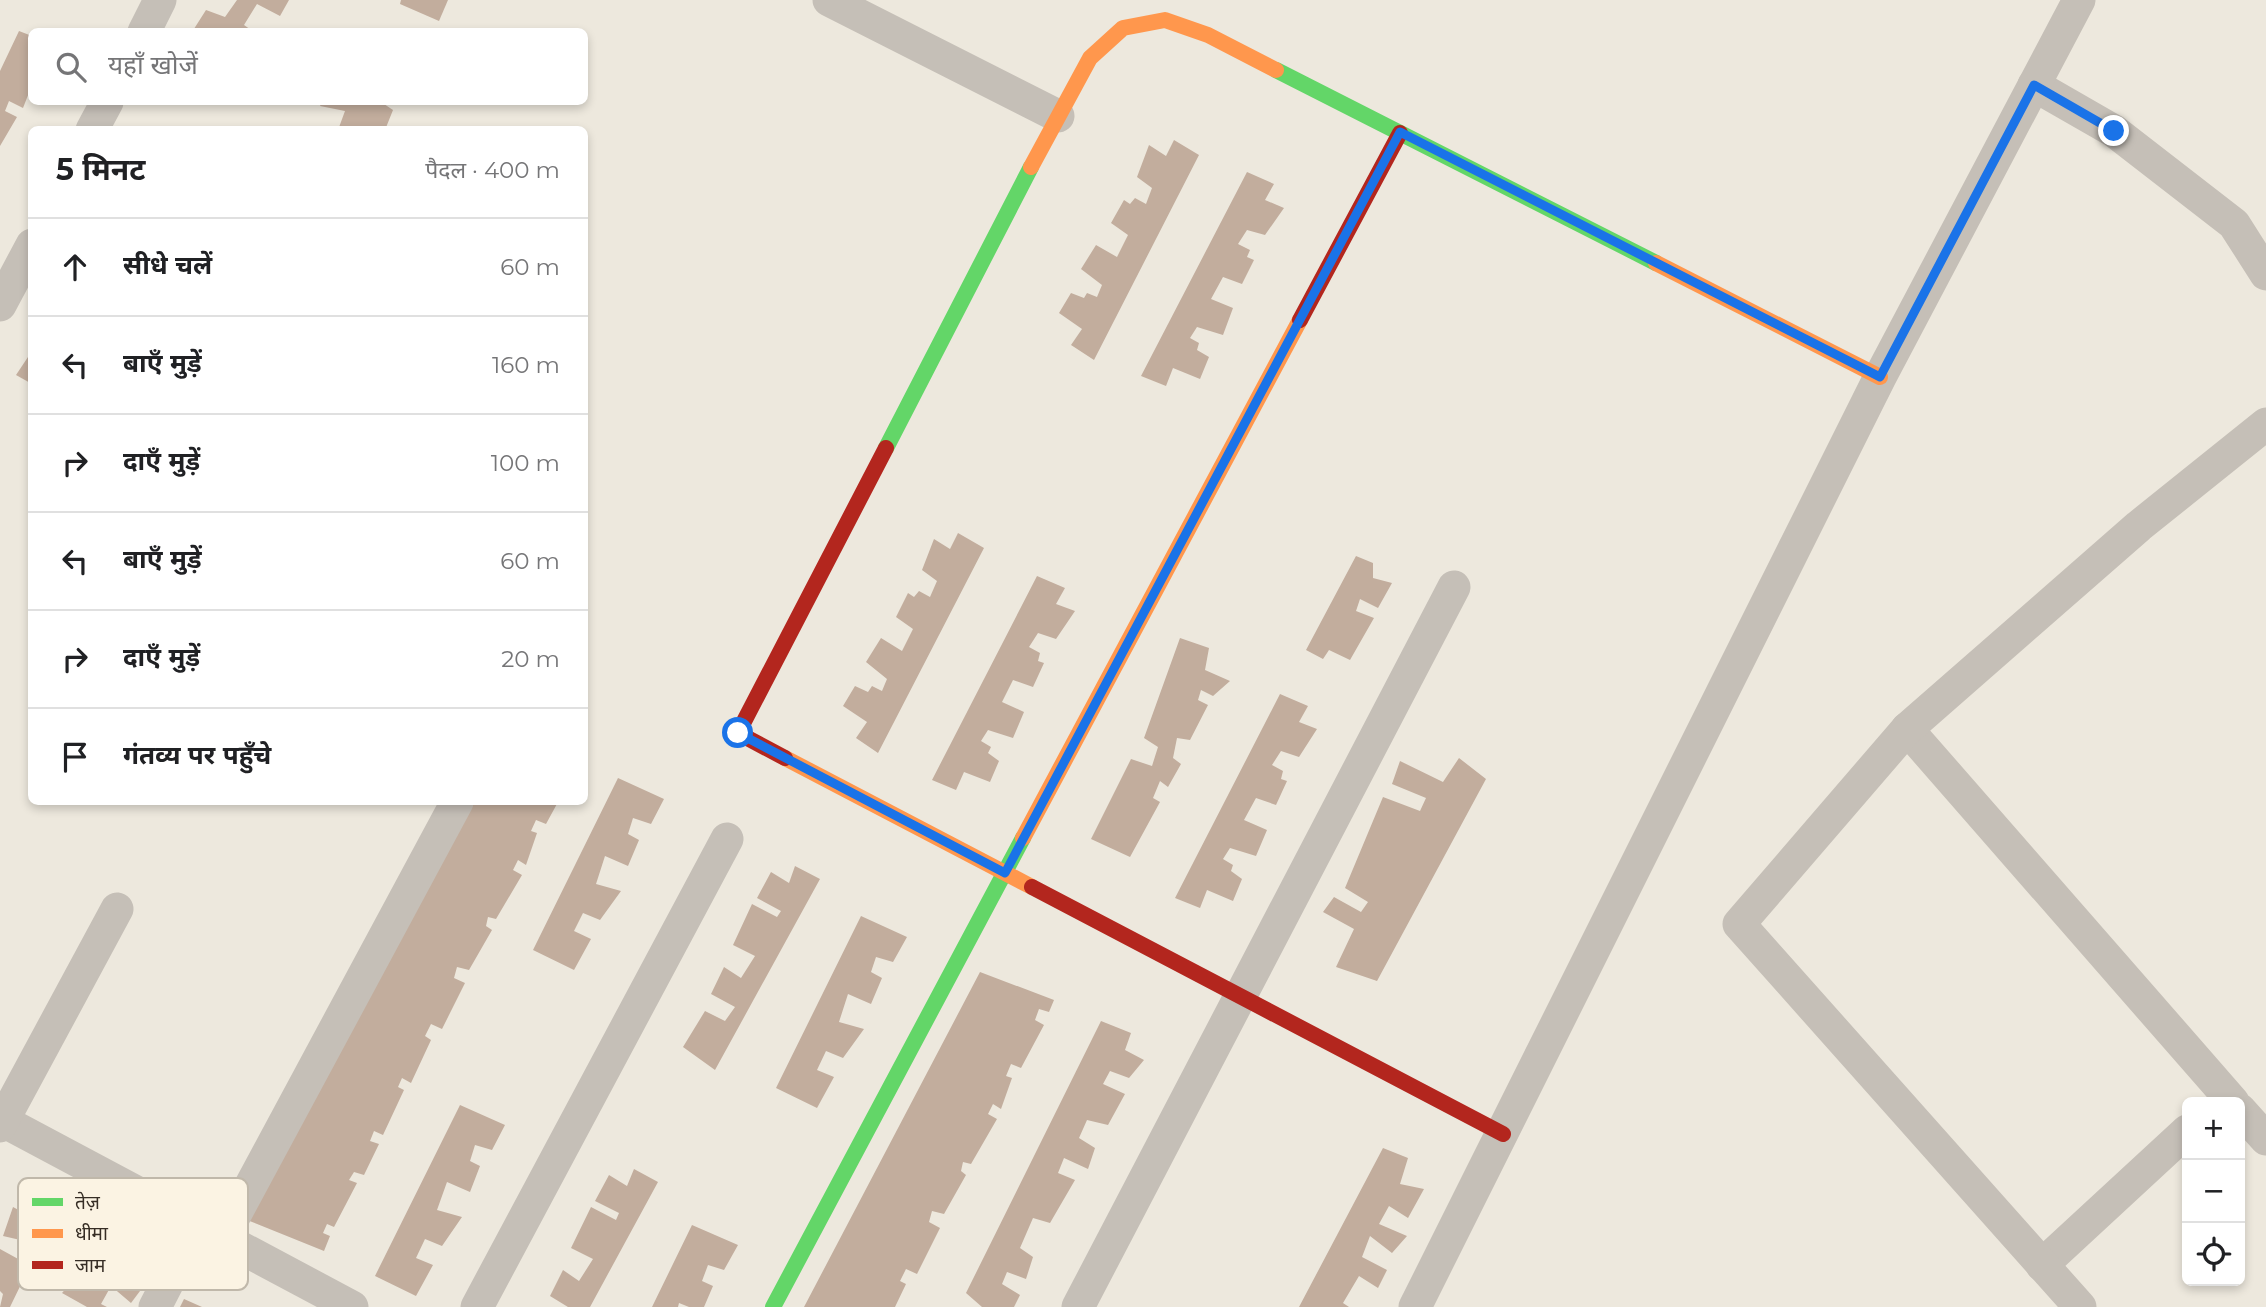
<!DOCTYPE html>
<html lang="hi">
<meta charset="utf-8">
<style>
:root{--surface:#fff;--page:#f6f6f6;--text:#202124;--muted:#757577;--line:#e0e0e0}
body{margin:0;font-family:Montserrat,"Noto Sans Devanagari",sans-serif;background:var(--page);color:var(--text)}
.controls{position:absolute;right:21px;bottom:21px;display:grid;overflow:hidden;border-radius:10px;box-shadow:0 4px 10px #0003}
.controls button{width:63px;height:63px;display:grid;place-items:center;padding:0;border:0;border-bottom:2px solid var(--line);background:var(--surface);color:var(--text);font:35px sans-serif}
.stop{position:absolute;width:21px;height:21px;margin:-16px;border:5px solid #1a73e8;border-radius:50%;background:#fff}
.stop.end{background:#1a73e8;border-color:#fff;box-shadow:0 2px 7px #0008}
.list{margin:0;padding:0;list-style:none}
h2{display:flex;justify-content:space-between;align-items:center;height:91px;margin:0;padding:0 28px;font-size:30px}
h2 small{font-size:23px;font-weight:400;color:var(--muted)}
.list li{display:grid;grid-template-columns:46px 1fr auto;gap:21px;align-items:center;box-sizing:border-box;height:98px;padding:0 28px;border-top:2px solid var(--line)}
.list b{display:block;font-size:26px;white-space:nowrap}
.list em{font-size:23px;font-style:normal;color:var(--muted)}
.icon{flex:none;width:38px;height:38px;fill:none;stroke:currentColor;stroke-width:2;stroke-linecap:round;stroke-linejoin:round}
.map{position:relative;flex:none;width:2266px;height:1307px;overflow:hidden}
.search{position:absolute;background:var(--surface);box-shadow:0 4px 10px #0003;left:28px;top:28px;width:560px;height:77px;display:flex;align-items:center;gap:18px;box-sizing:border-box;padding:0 24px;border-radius:10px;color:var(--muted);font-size:26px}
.panel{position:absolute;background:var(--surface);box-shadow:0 4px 10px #0003;left:28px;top:126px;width:560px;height:679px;border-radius:10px}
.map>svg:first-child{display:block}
</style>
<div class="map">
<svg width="2266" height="1307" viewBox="0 0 2266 1307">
<rect width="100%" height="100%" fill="#ede8dd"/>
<g fill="#c2ad9d">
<polygon points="237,0 289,0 280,16 257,4 244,25 254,32 192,32 206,10 225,17"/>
<polygon points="401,0 448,0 439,21 400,4"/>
<polygon points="19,31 32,36 32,85 23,108 9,101 5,111 17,117 0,146 0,71"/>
<polygon points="322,102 381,102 393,110 385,130 338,130 345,111 320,106"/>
<polygon points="1174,140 1199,155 1094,360 1071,345 1082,329 1059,313 1071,293 1084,298 1087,293 1097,297 1102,285 1081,269 1096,245 1117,257 1128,235 1111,223 1124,200 1130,204 1135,198 1146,204 1152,188 1137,177 1149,145 1166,156"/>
<polygon points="1247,172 1274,184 1265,200 1284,208 1265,235 1247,230 1238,244 1250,250 1247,257 1254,260 1242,284 1223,277 1211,299 1233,308 1223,335 1197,327 1190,338 1199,343 1197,350 1209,357 1200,379 1173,368 1166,386 1141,376"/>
<polygon points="32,351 32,384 16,375"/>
<polygon points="958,533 984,548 878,753 856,738 867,722 843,706 855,686 868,692 872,686 882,691 887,679 866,662 881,638 902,651 913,629 896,617 908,593 914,597 919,591 930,597 937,581 922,570 934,539 950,549"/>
<polygon points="1356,556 1373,563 1373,578 1392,583 1378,608 1360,599 1356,611 1374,618 1350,660 1329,650 1323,659 1306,650"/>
<polygon points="1037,576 1065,588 1056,604 1075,611 1056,639 1038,633 1029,647 1040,653 1038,661 1044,663 1033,687 1013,680 1002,702 1024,712 1013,738 988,730 981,741 991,747 988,753 999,761 990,782 964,772 956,790 932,780"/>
<polygon points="1180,638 1209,648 1205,670 1230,681 1213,696 1201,690 1198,700 1208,705 1190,740 1177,738 1173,758 1181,764 1168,787 1160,781 1153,798 1160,802 1130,857 1091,839 1131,759 1152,766 1158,747 1144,738"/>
<polygon points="1280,694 1308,706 1299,722 1317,729 1299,757 1281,751 1272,765 1283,771 1281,779 1287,781 1276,805 1256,798 1244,820 1267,830 1256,856 1230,848 1223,859 1233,865 1231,871 1242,879 1233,901 1207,890 1200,908 1175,898"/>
<polygon points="1459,758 1486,779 1377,981 1336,967 1354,929 1323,912 1334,897 1361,912 1368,902 1345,888 1383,797 1420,811 1426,798 1392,784 1400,761 1443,782"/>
<polygon points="618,778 664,799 651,824 633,818 628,834 639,840 628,866 605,856 596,884 621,891 600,920 583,913 574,931 591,939 574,970 533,950"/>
<polygon points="466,802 558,802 546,824 536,820 531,831 537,833 526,865 518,860 513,870 522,875 496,919 488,917 486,926 492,930 469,970 457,967 454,978 465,983 442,1029 431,1024 425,1036 431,1040 411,1083 402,1078 398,1087 404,1090 383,1135 374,1131 370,1141 379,1144 364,1175 354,1172 349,1180 357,1183 334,1227 327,1224 323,1233 330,1236 324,1251 247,1220"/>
<polygon points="795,866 820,879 715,1070 683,1047 705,1011 725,1021 735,1007 711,994 724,967 741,978 755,956 733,945 752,904 777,917 781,911 757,898 771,872 789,883"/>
<polygon points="861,916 907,937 893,962 876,957 871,972 882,978 871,1004 848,994 839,1022 864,1029 843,1058 826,1051 817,1070 834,1077 817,1108 776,1088"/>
<polygon points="980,972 1054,1000 1049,1012 1039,1009 1035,1020 1044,1025 1021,1068 1011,1064 1006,1076 1012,1078 1001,1109 993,1104 988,1114 997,1119 971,1164 963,1162 961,1171 966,1175 944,1214 932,1211 929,1222 940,1228 917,1274 906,1269 900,1281 906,1284 895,1307 804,1307"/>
<polygon points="1101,1021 1131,1033 1125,1050 1144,1060 1129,1078 1110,1071 1103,1084 1125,1094 1108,1125 1087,1120 1079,1138 1095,1148 1088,1169 1064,1158 1058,1173 1075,1180 1050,1223 1033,1218 1020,1248 1033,1257 1026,1279 1007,1272 1002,1284 1020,1295 1014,1307 982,1307 966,1293"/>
<polygon points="460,1105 505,1125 492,1150 475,1145 470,1161 480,1166 470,1192 447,1182 437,1210 462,1217 442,1246 425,1239 416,1258 433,1265 416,1296 375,1276"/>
<polygon points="1383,1148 1408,1158 1400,1184 1424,1189 1408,1218 1389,1206 1379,1224 1407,1236 1392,1253 1370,1236 1362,1257 1387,1270 1378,1288 1359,1276 1343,1303 1349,1307 1299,1307"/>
<polygon points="634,1169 658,1182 590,1307 568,1307 550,1296 563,1270 579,1281 593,1259 571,1248 591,1207 616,1220 619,1213 595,1201 609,1175 627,1186"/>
<polygon points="13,1207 52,1228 35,1256 57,1262 51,1287 26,1274 10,1307 0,1307 3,1294 0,1291 0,1249 20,1260 29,1242 3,1236"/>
<polygon points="692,1225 738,1245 724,1270 708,1265 702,1281 713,1286 704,1307 689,1307 679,1303 678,1307 652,1307"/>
<polygon points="110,1259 149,1279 131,1303 111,1286 101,1304 107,1307 87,1307 62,1293 79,1274 96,1290"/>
<polygon points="184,1299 202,1307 180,1307"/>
</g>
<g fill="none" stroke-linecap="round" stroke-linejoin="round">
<g stroke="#c5bfb7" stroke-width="33">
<polyline points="829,0 1058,116"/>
<polyline points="144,32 160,0"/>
<polyline points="2034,85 2114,131 2234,224 2266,274"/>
<polyline points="92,130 107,102"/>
<polyline points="0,305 32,245"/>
<polyline points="1907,729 2233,1102"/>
<polyline points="2240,1110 2266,1139"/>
<polyline points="3,1121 352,1307"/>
<polyline points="0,1126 117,909"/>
<polyline points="222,1239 457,802"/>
<polyline points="2042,1265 2187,1131"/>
<polyline points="155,1307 169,1280"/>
<polyline points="477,1307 727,839"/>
<polyline points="1078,1307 1454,587"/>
<polyline points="1415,1307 1880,377 2079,0"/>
<polyline points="2080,1307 1739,924 1907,729 2139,526 2266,424"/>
</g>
<g stroke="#63d668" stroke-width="16">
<polyline points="1276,70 1656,263"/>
<polyline points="886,448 1031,167"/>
<polyline points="773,1307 1023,838"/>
</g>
<g stroke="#ff974d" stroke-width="16">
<polyline points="1031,167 1090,58 1123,28 1165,20 1208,35 1276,70"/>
<polyline points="1656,263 1880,377"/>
<polyline points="785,758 1032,887"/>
<polyline points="1023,838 1300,320"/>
</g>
<g stroke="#b3261e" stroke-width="16">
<polyline points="1300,320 1400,133"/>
<polyline points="785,758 738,733 886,448"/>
<polyline points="1032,887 1503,1134"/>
</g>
</g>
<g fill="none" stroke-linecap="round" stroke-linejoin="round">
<polyline stroke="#1a73e8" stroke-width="9" points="738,733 1005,873 1400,132 1880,377 2034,85 2114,131"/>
</g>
<rect x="18" y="1178" width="230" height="112" rx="10" fill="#fbf3e3" stroke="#c0b8aa" stroke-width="2"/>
<rect x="32" y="1198" width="31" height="8" fill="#63d668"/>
<rect x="32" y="1229" width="31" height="9" fill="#ff974d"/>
<rect x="32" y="1261" width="31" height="8" fill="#b3261e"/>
<g font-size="19" fill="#362d25">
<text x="75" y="1209">तेज़</text>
<text x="75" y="1240">धीमा</text>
<text x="75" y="1272">जाम</text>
</g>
</svg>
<div class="controls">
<button>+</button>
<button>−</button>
<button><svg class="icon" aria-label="locate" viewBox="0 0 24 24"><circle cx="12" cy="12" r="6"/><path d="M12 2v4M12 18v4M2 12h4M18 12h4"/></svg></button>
</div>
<div class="stop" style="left:738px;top:733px"></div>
<div class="stop end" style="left:2114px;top:131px"></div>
<div class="search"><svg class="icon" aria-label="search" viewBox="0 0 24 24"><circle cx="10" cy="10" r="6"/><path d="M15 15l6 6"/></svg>यहाँ खोजें</div>
<section class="panel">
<h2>5 मिनट<small>पैदल · 400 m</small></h2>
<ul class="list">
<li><svg class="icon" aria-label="ahead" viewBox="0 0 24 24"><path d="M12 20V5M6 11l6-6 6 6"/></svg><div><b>सीधे चलें</b></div><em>60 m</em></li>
<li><svg class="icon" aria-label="left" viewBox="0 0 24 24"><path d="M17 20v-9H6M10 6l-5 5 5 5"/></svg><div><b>बाएँ मुड़ें</b></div><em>160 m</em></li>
<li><svg class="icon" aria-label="right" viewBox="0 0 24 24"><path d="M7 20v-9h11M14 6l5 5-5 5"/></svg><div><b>दाएँ मुड़ें</b></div><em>100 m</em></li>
<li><svg class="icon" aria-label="left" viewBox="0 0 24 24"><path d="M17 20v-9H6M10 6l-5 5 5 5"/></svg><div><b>बाएँ मुड़ें</b></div><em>60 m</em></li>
<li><svg class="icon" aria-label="right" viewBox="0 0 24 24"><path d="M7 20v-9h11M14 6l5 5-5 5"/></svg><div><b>दाएँ मुड़ें</b></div><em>20 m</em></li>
<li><svg class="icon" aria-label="arrive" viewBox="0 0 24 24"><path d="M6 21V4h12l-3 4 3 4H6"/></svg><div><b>गंतव्य पर पहुँचे</b></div></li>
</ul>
</section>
</div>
